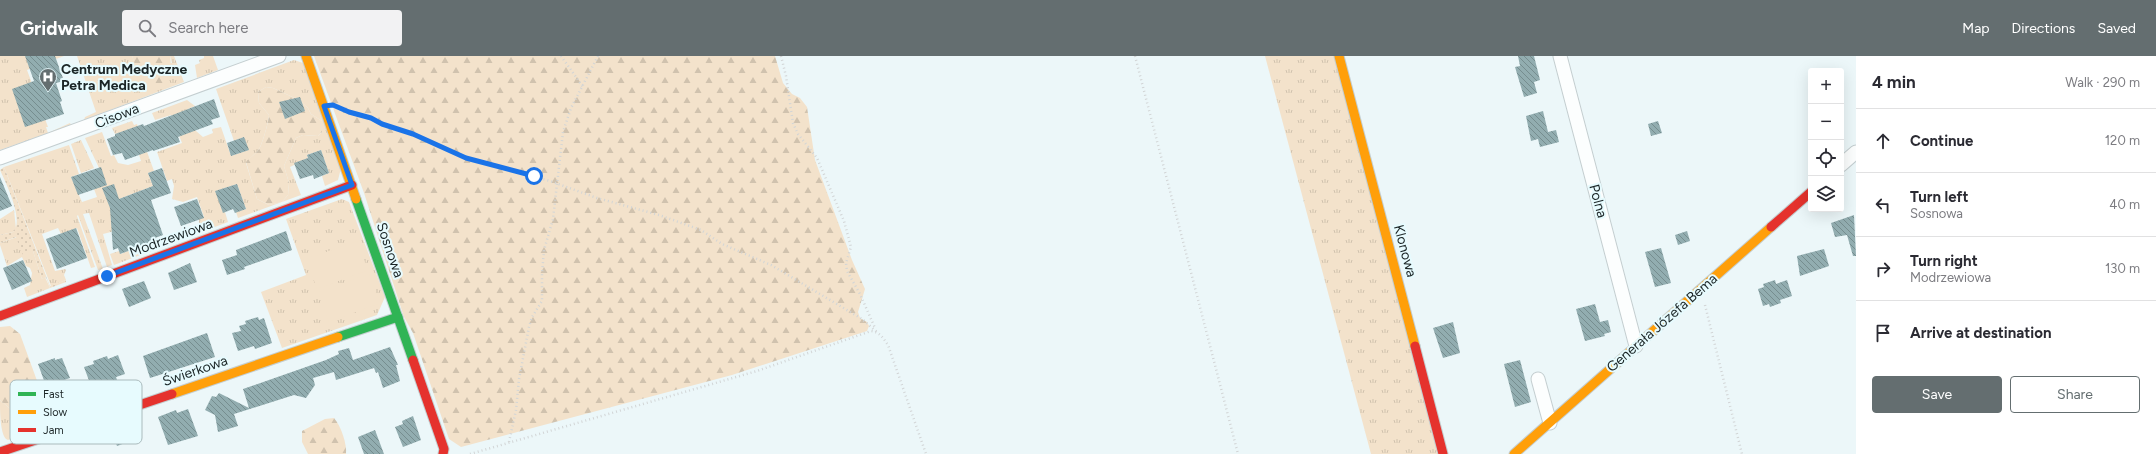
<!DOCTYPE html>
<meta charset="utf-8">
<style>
:root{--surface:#fff;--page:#f2f2f3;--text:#2b2b33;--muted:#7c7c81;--line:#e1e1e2;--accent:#646e70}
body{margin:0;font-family:Figtree,sans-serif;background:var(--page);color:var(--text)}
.controls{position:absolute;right:12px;top:12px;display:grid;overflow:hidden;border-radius:4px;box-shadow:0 4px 16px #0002}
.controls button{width:36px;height:36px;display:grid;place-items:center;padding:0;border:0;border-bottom:1px solid var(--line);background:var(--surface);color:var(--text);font:20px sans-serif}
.stop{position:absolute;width:12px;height:12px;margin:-9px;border:3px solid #1a73e8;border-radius:50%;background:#fff}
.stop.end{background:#1a73e8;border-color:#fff;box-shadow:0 1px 4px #0008}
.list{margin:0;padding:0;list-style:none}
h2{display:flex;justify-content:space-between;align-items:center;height:52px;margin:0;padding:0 16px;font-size:17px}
h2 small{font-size:13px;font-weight:400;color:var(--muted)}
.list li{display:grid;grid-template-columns:26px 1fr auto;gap:12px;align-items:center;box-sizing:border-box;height:64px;padding:0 16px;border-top:1px solid var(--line)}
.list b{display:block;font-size:15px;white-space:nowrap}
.list p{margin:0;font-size:13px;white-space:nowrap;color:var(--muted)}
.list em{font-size:13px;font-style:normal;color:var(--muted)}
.actions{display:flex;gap:8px;padding:12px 16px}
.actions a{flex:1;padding:9px 0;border:1px solid var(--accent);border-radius:4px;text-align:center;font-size:14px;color:var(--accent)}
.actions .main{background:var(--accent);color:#fff}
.icon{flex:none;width:22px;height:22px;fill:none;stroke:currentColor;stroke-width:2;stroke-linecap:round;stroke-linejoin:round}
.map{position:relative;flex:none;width:1856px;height:398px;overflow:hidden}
header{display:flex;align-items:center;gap:24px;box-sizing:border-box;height:56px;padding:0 20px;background:var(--accent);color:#fff}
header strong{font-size:19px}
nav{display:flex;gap:22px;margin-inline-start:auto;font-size:14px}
.search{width:280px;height:36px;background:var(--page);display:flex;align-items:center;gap:10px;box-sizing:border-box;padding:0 14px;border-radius:4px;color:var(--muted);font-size:15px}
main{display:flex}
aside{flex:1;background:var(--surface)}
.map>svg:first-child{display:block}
</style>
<header>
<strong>Gridwalk</strong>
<div class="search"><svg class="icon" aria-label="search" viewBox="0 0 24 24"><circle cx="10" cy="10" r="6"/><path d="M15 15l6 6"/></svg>Search here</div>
<nav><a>Map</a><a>Directions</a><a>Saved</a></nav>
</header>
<main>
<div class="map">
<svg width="1856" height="398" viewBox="0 0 1856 398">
<defs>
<pattern id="grass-tufts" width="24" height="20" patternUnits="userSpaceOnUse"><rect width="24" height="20" fill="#f3e2cb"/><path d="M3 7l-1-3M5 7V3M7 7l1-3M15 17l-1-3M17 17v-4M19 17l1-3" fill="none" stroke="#d0c2ae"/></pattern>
<pattern id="forest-firs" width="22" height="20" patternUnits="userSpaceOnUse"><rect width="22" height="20" fill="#f3e2cb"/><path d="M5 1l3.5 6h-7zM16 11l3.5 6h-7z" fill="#d0c2ae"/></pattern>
<pattern id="garden-dots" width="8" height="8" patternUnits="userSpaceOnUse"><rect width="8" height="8" fill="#f3e2cb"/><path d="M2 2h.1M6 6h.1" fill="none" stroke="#d0c2ae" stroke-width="1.8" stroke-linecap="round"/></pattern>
<pattern id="building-back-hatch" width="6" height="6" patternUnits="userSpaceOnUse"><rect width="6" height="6" fill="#92adb0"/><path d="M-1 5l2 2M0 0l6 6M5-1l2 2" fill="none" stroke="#768d8f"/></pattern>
</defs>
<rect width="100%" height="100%" fill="#ecf7f9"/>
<g fill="url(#grass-tufts)" fill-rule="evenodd">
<polygon points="0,0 64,0 27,14 48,71 46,71 48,77 70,67 71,69 0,94"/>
<polygon points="77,0 132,0 136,10 172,7 170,0 174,0 184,26 84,64 85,61 96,56"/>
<polygon points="204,0 213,0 218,14 197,22 195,9 200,7 199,4 204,2"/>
<polygon points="1265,0 1334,0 1440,398 1371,398"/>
<path d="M294,4l9,3 4,7 34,98 -3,12 -13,6 -3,-10 7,-3 -8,-23 -14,5 1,3 -18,9 11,28 -63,23 -2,-6 10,-3 -9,-25 -21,7 7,21h2l3,10 -29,11v-14l5,-2 -7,-20 -14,5 -11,-3 2,-13 -2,-7 -5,2 -10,-29 25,-9 -11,-28 -16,5 -3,-7 35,-13 8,6 -7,3 2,5 -2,1 8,16 7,6 10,-4 -1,-4 9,-2 10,29 17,-6 -4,-13 -10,4 -18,-52zM266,31l7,1 26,12 9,8 3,6 11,7v11l-4,4 -15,-1 -7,3 -12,28 5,17 -1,12 -6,7 -13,3 -12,-6 -11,-36c4,-6 10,-9 13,-14 3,-4 10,-28 10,-34l-10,-12 -1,-11z"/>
<polygon points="132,65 134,69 137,68 154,115 148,117 153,130 119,143 136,167 145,190 152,188 154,194 114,209 110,198 119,195 121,198 130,194 123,173 103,178 112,209 107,211 89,157 83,158 103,213 98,214 78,159 77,160 95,211 91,212 77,172 61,178 58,172 42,178 55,215 65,213 66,214 64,219 66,224 51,230 4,111 69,89 79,118 71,121 82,146 97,141 94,133 99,112 85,82 102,76 111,100 114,99 118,107 128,109 141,105 131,73 115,78 112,72"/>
<polygon points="81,84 94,112 81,117 71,88"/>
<polygon points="342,143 349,146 385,241 377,259 282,292 261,236 306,219 286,163"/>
<polygon points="14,154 16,173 13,176 0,179 0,163"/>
<polygon points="17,181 33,195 42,223 45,221 50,232 27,241 24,232 30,229 32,217 30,212 26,210 22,201 7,210 0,189 0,187"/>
<path d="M0,344l30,26 9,1 6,-6 3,-10 6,13 -46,16c-8,-2 -8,-29 -8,-40z"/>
</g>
<g fill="url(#forest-firs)">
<path d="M132,0h38l2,18 -8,9 -10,5c-15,-5 -17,-19 -22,-32z"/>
<polygon points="314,0 775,0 783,27 792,38 800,42 807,51 815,104 852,204 865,233 858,256 860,262 867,266 869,270 867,275 732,319 461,391 449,383 413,277 404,261 364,137"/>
<path d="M266,31l7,1 26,12 9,8 3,6 11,7v11l-4,4 -15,-1 -7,3 -12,28 5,17 -1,12 -6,7 -13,3 -12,-6 -11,-37c4,-5 10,-8 13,-13 3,-4 10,-28 10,-34l-10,-12 -1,-11z"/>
<polygon points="10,270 20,278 48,355 45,365 38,371 30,370 0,344 0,271"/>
<path d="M334,362c7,8 13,26 12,36h-38l-6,-12v-11l23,-12z"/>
</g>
<path fill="url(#garden-dots)" d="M4,111l46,119 16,-6v2l-16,6 -4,-11 -4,2 -9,-28 -10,4 -7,-18 -16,6v-8l13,-3c12,-11 -8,-51 -13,-62z"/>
<g fill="#f3e2cb">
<polygon points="357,185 368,214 317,233 306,203"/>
<polygon points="369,218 380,247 329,266 318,236"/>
</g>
<g fill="url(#building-back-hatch)">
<polygon points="25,0 55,0 64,25 56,27 62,45 60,46 64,58 25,71 12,33 34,25"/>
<polygon points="1518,0 1534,0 1540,24 1534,26 1537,37 1524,41 1515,11 1520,10"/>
<polygon points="300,41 305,55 285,63 279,46"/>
<polygon points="214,43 220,61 211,64 213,68 178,81 180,86 153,95 153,94 125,104 122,97 113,99 107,83 115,80 115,78 143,68 144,70"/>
<polygon points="1543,55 1548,76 1556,74 1559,86 1540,91 1538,83 1531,85 1526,60"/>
<polygon points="1658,65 1662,77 1651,80 1648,68"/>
<polygon points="244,81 249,94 231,100 227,87"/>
<polygon points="321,94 329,117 314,123 313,119 300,123 294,107 308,102 307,99"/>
<polygon points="101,111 107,129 78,139 71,121"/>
<polygon points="162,112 171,137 151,144 163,179 155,182 156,185 120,198 118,192 113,194 110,152 102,132 114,128 119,143 153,130 148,117"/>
<polygon points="0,121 12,150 0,155"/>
<polygon points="237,128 246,153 235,157 233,153 223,157 215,135"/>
<polygon points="197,143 204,162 181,170 174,151"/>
<polygon points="1854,159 1856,200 1853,200 1847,179 1835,181 1831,167"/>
<polygon points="76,172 87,202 57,213 46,183"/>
<polygon points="286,175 292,194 244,211 245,213 227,219 222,204 237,199 236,194"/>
<polygon points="1687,175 1690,185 1678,189 1675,179"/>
<polygon points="1661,192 1671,227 1655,231 1645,196"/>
<polygon points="1824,193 1829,210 1800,220 1797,200"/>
<polygon points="23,204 32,225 12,234 3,212"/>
<polygon points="190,207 197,226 174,234 168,217"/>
<polygon points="1775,224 1776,228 1787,224 1792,240 1780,244 1781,247 1770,251 1769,248 1763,250 1758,233 1764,231 1763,228"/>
<polygon points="144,225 151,242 129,251 122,233"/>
<polygon points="1595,248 1600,266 1608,264 1611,276 1604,278 1605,280 1585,285 1576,253"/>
<polygon points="258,261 259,264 264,262 272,287 255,293 254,290 238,295 232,277 241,275 239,270 246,268 245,265"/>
<polygon points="1453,266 1460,297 1443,302 1433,272"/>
<polygon points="207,277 215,301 150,322 143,300"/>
<polygon points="390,291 398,309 396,309 400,325 383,332 378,316 376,317 374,312 336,324 334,316 313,322 315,329 306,342 294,339 234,358 238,370 218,376 215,359 205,354 212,340 216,341 219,337 249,352 243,333 326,304 339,298 338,295 349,292 353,304"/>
<polygon points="118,299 125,318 116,321 117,324 107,328 106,324 91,330 84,311 94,308 93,305 107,300 108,303"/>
<polygon points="55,302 55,304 62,302 70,322 46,330 38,308"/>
<polygon points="1520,304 1531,346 1515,351 1504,308"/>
<polygon points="188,353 198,380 168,389 158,361 176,354 177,357"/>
<polygon points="413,360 421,384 403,391 395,371 403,368 402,365"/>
<polygon points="375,374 384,398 364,398 358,381"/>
<polygon points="124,375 128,386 117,390 113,379"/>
</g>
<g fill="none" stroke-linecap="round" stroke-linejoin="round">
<defs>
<g id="street">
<polyline points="1560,0 1636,290"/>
<polyline points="0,102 279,0"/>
<polyline points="1841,109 1856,96"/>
<polyline points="1538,323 1550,367"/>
</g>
<g id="fast">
<polyline points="356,143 413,304"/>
<polyline points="338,281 398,261"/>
</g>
<g id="slow">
<polyline points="306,0 356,143"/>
<polyline points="1339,0 1415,290"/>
<polyline points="172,338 338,281"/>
<polyline points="1514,398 1771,171"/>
</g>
<g id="jam">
<polyline points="1771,171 1811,136"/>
<polyline points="0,260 352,129"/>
<polyline points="1415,290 1443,398"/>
<polyline points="413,304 444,393 443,398"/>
<polyline points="0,396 172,338"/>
</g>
</defs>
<use href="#street" stroke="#c4ced0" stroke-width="15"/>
<use href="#fast" stroke="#c4ced0" stroke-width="11"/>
<use href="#slow" stroke="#c4ced0" stroke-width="11"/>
<use href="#jam" stroke="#c4ced0" stroke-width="11"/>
<g stroke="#d2d5d6" stroke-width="2.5" stroke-dasharray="1 3" stroke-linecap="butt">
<polyline points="561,0 583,31"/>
<polyline points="781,0 786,20 793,67 798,78 817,102 844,165 851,191 846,207 847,215 860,238 875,272"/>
<polyline points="1135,0 1238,398"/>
<polyline points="340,52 413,78 466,102 550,125 597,142 659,159 701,174 722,188 771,209 862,263 877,276"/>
<polyline points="1705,249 1742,398"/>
<polyline points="509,386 516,354 519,323 529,271 532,261 542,245 542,218 544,194 553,163 563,76 571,52 598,0"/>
<path d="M470,398l287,-83 114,-40c9,1 12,7 17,14l38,109"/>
</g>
<use href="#street" stroke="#fcfefe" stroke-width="13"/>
<use href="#fast" stroke="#30b455" stroke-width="9"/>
<use href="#slow" stroke="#ff9f0a" stroke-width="9"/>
<use href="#jam" stroke="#e5322d" stroke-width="9"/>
</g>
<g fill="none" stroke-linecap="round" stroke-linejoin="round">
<polyline stroke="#1a73e8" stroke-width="5" points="107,220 352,129 324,50 333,49 349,56 371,62 382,68 413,78 466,102 534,120"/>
</g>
<defs>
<symbol id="hospital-pin" viewBox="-11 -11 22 30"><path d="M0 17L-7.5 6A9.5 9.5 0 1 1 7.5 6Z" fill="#646e70" stroke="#e7fbfe"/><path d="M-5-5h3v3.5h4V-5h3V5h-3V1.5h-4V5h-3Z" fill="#fff"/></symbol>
</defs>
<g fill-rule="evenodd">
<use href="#hospital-pin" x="38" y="11" width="20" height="27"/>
</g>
<g text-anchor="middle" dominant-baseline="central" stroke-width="4" stroke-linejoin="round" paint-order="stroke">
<g font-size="14" font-weight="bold" fill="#1b2526" stroke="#e7fbfe" text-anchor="start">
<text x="61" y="13">Centrum Medyczne<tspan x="61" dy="16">Petra Medica</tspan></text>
</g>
<g font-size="14" fill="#1b2526" stroke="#e7fbfe">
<text transform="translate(117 60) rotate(-21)">Cisowa</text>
<text transform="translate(1598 145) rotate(75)">Polna</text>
<text transform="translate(171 182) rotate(-20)">Modrzewiowa</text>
<text transform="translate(390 194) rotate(71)">Sosnowa</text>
<text transform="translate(1405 195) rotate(75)">Klonowa</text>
<text transform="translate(1662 267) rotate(-41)">Generała Józefa Bema</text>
<text transform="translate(195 315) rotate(-19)">Świerkowa</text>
</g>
</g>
<rect x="10" y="324" width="132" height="64" rx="6" fill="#e7fbfe" stroke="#aabbbd" stroke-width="1"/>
<rect x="18" y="336" width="18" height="4" fill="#30b455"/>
<rect x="18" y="354" width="18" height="4" fill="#ff9f0a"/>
<rect x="18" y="372" width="18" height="4" fill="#e5322d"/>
<g font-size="11" fill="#1b2526">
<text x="43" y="342">Fast</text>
<text x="43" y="360">Slow</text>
<text x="43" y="378">Jam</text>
</g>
</svg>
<div class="controls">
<button>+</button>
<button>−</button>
<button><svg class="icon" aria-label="locate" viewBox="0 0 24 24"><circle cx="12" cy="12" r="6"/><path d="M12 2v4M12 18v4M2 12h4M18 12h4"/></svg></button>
<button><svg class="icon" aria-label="layers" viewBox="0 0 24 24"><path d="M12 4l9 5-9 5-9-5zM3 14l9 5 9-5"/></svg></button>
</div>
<div class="stop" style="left:534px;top:120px"></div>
<div class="stop end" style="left:107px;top:220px"></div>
</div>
<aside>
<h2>4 min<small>Walk · 290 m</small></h2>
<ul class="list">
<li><svg class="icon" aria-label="ahead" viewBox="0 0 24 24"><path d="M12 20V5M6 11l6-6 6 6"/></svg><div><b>Continue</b></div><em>120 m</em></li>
<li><svg class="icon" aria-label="left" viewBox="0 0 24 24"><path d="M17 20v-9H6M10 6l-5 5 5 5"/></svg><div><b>Turn left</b><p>Sosnowa</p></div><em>40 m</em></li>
<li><svg class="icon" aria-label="right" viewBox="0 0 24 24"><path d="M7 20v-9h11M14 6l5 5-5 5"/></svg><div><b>Turn right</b><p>Modrzewiowa</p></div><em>130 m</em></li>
<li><svg class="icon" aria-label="arrive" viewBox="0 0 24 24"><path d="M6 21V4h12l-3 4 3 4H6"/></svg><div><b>Arrive at destination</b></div></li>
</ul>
<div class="actions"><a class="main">Save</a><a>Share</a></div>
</aside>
</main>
